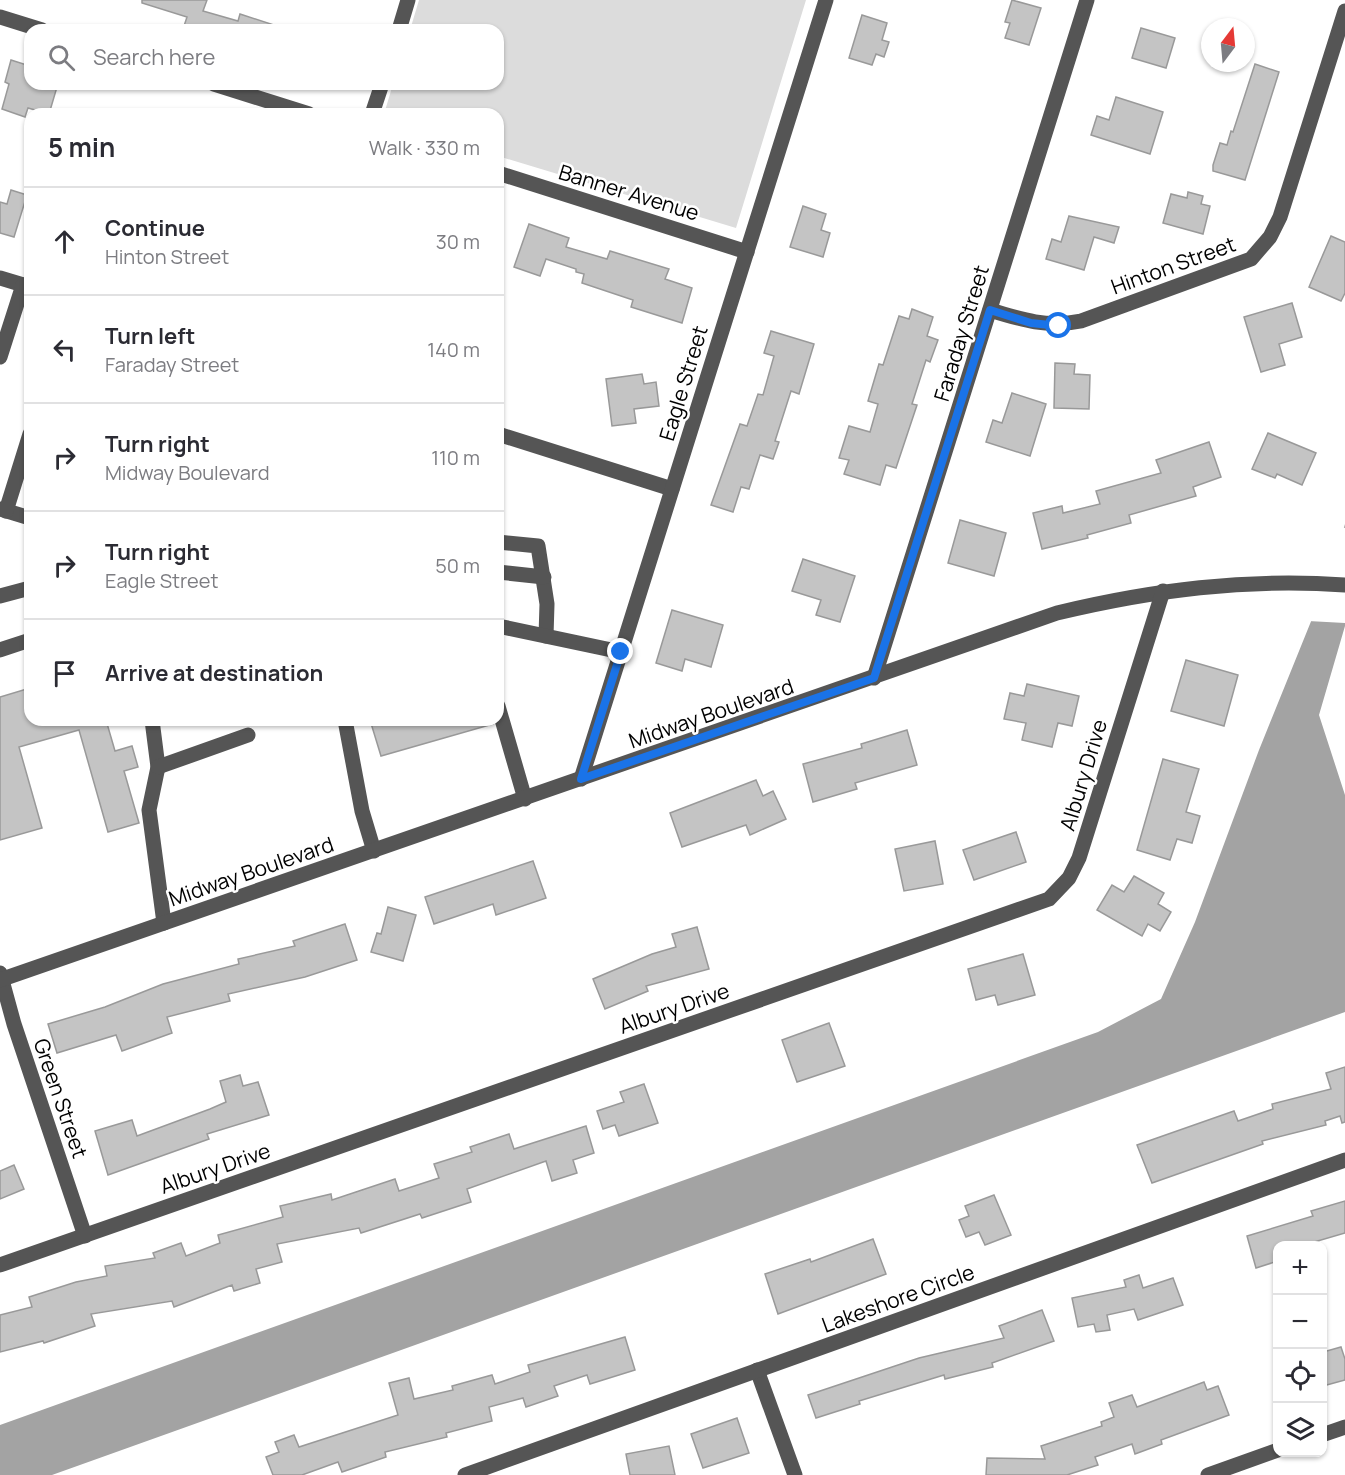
<!DOCTYPE html>
<meta charset="utf-8">
<style>
:root{--surface:#fff;--page:#f2f2f3;--text:#2b2b33;--muted:#7c7c81;--line:#e1e1e2}
body{margin:0;font-family:Manrope,sans-serif;background:var(--page);color:var(--text)}
.controls{position:absolute;right:18px;bottom:18px;display:grid;overflow:hidden;border-radius:12px;box-shadow:0 2px 4px #0004}
.controls button{width:54px;height:54px;display:grid;place-items:center;padding:0;border:0;border-bottom:2px solid var(--line);background:var(--surface);color:var(--text);font:30px sans-serif}
.compass{position:absolute;left:1201px;top:18px;width:54px;height:54px;border-radius:50%;background:var(--surface);box-shadow:0 2px 4px #0004;rotate:16deg}
.stop{position:absolute;width:18px;height:18px;margin:-14px;border:4px solid #1a73e8;border-radius:50%;background:#fff}
.stop.end{background:#1a73e8;border-color:#fff;box-shadow:0 2px 6px #0008}
.list{margin:0;padding:0;list-style:none}
h2{display:flex;justify-content:space-between;align-items:center;height:78px;margin:0;padding:0 24px;font-size:26px}
h2 small{font-size:20px;font-weight:400;color:var(--muted)}
.list li{display:grid;grid-template-columns:39px 1fr auto;gap:18px;align-items:center;box-sizing:border-box;height:108px;padding:0 24px;border-top:2px solid var(--line)}
.list b{display:block;font-size:22px;white-space:nowrap}
.list p{margin:0;font-size:20px;white-space:nowrap;color:var(--muted)}
.list em{font-size:20px;font-style:normal;color:var(--muted)}
.icon{flex:none;width:33px;height:33px;fill:none;stroke:currentColor;stroke-width:2;stroke-linecap:round;stroke-linejoin:round}
.map{position:relative;flex:none;width:1345px;height:1475px;overflow:hidden}
.search{position:absolute;background:var(--surface);box-shadow:0 2px 4px #0004;left:24px;top:24px;width:480px;height:66px;display:flex;align-items:center;gap:15px;box-sizing:border-box;padding:0 21px;border-radius:18px;color:var(--muted);font-size:22px}
.panel{position:absolute;background:var(--surface);box-shadow:0 2px 4px #0004;left:24px;top:108px;width:480px;height:618px;border-radius:18px}
.map>svg:first-child{display:block}
</style>
<div class="map">
<svg width="1345" height="1475" viewBox="0 0 1345 1475">
<rect width="100%" height="100%" fill="#fff"/>
<polygon fill="#dcdcdc" points="419,0 806,0 736,228 498,156 498,114 384,114 393,84 498,84 498,30 410,30"/>
<polygon fill="#a3a3a3" points="1345,524 1345,626 1319,715 1345,795 1345,1012 52,1475 0,1475 0,1425 1098,1032 1161,999 1195,922 1259,750 1331,572"/>
<polygon fill="#fff" points="1341,527 1345,528 1345,623 1308,621 1329,571"/>
<g fill="#c4c4c4" stroke="#999" stroke-width="1.5">
<polygon points="142,0 207,0 203,11 238,21 240,14 280,27 280,30 195,30 184,26 187,17 142,3"/>
<polygon points="1012,0 1041,8 1029,45 1005,38 1010,23 1005,22"/>
<polygon points="862,15 887,23 882,40 889,42 884,57 876,54 872,65 849,58"/>
<polygon points="1141,28 1175,38 1166,68 1132,58"/>
<polygon points="11,60 30,66 30,84 57,87 49,114 28,108 25,117 2,109 9,84 5,82"/>
<polygon points="1255,64 1279,72 1245,180 1213,171 1213,165 1220,143 1227,145 1231,131 1233,132"/>
<polygon points="1116,97 1163,112 1150,154 1091,135 1097,116 1109,120"/>
<polygon points="11,190 27,195 14,237 0,233 0,202 7,204"/>
<polygon points="1188,192 1203,196 1201,204 1210,206 1203,234 1163,223 1171,194 1187,198"/>
<polygon points="803,206 826,214 821,230 830,233 823,257 790,247"/>
<polygon points="1069,216 1119,227 1114,243 1094,237 1084,270 1046,259 1052,239 1061,242"/>
<polygon points="529,224 569,238 566,247 607,259 610,251 669,269 665,279 692,288 682,323 631,307 633,300 582,283 584,274 576,272 576,269 546,259 540,276 514,267"/>
<polygon points="1331,236 1345,242 1345,293 1341,301 1309,287"/>
<polygon points="1292,303 1302,337 1279,344 1285,365 1261,372 1244,317"/>
<polygon points="912,309 933,317 927,336 938,340 930,362 926,360 912,404 917,405 896,468 886,465 880,485 844,474 849,460 839,458 849,426 870,432 878,404 868,401 879,364 883,365 899,316 909,319"/>
<polygon points="771,331 814,344 799,394 791,391 775,441 779,442 773,459 760,455 749,489 741,487 733,512 711,505 740,424 747,426 758,394 763,395 774,356 764,353"/>
<polygon points="1055,363 1075,364 1074,374 1090,375 1089,409 1054,408"/>
<polygon points="642,374 644,384 656,382 659,406 634,409 636,423 612,426 606,379"/>
<polygon points="1012,393 1046,404 1030,456 986,442 993,420 1002,423"/>
<polygon points="1268,433 1316,453 1302,485 1277,474 1275,478 1252,469"/>
<polygon points="1209,442 1221,477 1193,487 1196,496 1129,515 1131,523 1087,535 1088,538 1042,549 1033,513 1062,506 1063,513 1100,504 1096,491 1161,473 1156,460"/>
<polygon points="960,520 1006,533 994,576 948,563"/>
<polygon points="803,559 855,576 840,622 816,615 821,600 792,591"/>
<polygon points="672,610 723,625 711,667 685,659 682,671 656,663"/>
<polygon points="1186,660 1238,675 1224,726 1171,711"/>
<polygon points="1027,684 1079,696 1072,726 1058,723 1052,747 1022,740 1026,723 1004,719 1010,693 1024,696"/>
<polygon points="30,688 30,720 106,720 115,751 132,746 138,767 124,771 139,823 108,832 79,730 19,747 42,828 0,840 0,697"/>
<polygon points="370,720 492,720 493,724 381,756"/>
<polygon points="907,730 917,765 855,783 857,789 813,802 803,764 862,748 861,744"/>
<polygon points="1163,759 1199,769 1186,812 1200,816 1192,843 1177,839 1170,860 1137,850"/>
<polygon points="756,780 763,796 773,791 786,819 750,835 746,825 682,847 670,813"/>
<polygon points="1016,832 1026,862 974,880 963,850"/>
<polygon points="935,841 943,884 904,891 895,849"/>
<polygon points="533,861 546,898 496,915 493,904 434,924 425,897"/>
<polygon points="1134,876 1164,893 1158,904 1171,912 1160,931 1148,924 1142,936 1097,910 1112,885 1124,892"/>
<polygon points="388,907 416,915 403,961 371,952 377,933 381,934"/>
<polygon points="345,924 357,960 305,977 228,994 230,1001 167,1017 172,1033 122,1051 116,1035 57,1053 48,1024 105,1007 163,984 239,964 238,959 295,946 293,941"/>
<polygon points="697,927 709,969 646,986 648,991 605,1009 593,979 652,954 676,947 672,934"/>
<polygon points="1023,954 1035,995 998,1005 995,995 976,1000 968,969"/>
<polygon points="829,1023 845,1066 797,1082 782,1040"/>
<polygon points="1345,1067 1345,1122 1342,1123 1340,1116 1325,1121 1326,1125 1262,1141 1263,1144 1152,1183 1137,1145 1234,1111 1238,1121 1273,1109 1272,1104 1331,1089 1326,1073"/>
<polygon points="240,1075 243,1086 258,1082 269,1115 207,1134 209,1139 108,1175 95,1131 132,1120 137,1136 210,1109 226,1102 220,1081"/>
<polygon points="644,1084 658,1123 619,1136 615,1125 603,1129 597,1111 624,1102 620,1092"/>
<polygon points="586,1126 594,1153 573,1160 577,1173 552,1181 546,1161 467,1189 471,1202 422,1218 420,1214 361,1233 359,1228 277,1244 282,1262 256,1269 260,1283 234,1291 232,1285 174,1307 172,1301 91,1314 95,1326 44,1343 43,1341 0,1352 0,1315 32,1307 29,1297 76,1282 107,1276 105,1266 155,1258 153,1253 181,1243 186,1256 220,1243 218,1235 283,1217 280,1206 331,1194 332,1200 395,1179 399,1191 439,1178 434,1164 472,1152 470,1147 509,1134 514,1149"/>
<polygon points="14,1165 24,1189 0,1199 0,1171"/>
<polygon points="994,1195 1011,1235 985,1245 979,1232 966,1237 959,1220 969,1216 965,1206"/>
<polygon points="1345,1201 1345,1233 1304,1245 1278,1245 1278,1261 1256,1268 1247,1236 1313,1216 1311,1211"/>
<polygon points="873,1239 886,1274 778,1314 765,1274 810,1259 811,1262"/>
<polygon points="1139,1275 1143,1288 1173,1278 1183,1305 1138,1320 1134,1309 1107,1315 1110,1330 1096,1332 1094,1324 1078,1327 1072,1298 1126,1287 1124,1280"/>
<polygon points="1042,1310 1054,1341 992,1363 993,1367 945,1379 944,1375 859,1401 860,1404 816,1418 808,1395 919,1358 1004,1338 999,1326"/>
<polygon points="625,1337 635,1370 590,1384 587,1375 554,1386 558,1396 526,1407 523,1398 489,1407 492,1421 446,1433 447,1437 385,1452 386,1457 342,1472 338,1462 302,1475 273,1475 266,1457 279,1452 275,1442 294,1435 299,1447 398,1415 389,1383 409,1378 414,1399 453,1390 452,1386 492,1375 495,1384 530,1372 528,1365"/>
<polygon points="1341,1347 1345,1359 1345,1380 1323,1386 1323,1352"/>
<polygon points="1204,1382 1207,1390 1218,1386 1229,1415 1161,1440 1162,1444 1135,1454 1132,1444 1095,1457 1098,1465 1067,1475 986,1475 987,1458 1045,1459 1041,1446 1102,1426 1101,1422 1114,1417 1109,1403 1132,1395 1137,1407"/>
<polygon points="737,1418 749,1453 703,1468 691,1434"/>
<polygon points="669,1446 675,1475 630,1475 626,1454"/>
</g>
<g fill="none" stroke-linecap="round" stroke-linejoin="round">
<g stroke="#555" stroke-width="15">
<polyline points="0,17 42,30"/>
<polyline points="399,30 408,0"/>
<polyline points="214,84 309,114"/>
<polyline points="372,114 382,84"/>
<polyline points="498,173 747,252"/>
<polyline points="0,278 30,287"/>
<path d="M990,310c32,10 58,18 91,11l170,-62 19,-22 10,-20 65,-206"/>
<polyline points="0,357 23,285"/>
<polyline points="498,434 672,489"/>
<polyline points="0,509 30,518"/>
<polyline points="6,511 30,434"/>
<polyline points="498,542 538,546 547,604 546,636"/>
<polyline points="498,572 544,577"/>
<polyline points="0,596 30,588"/>
<polyline points="498,626 621,652"/>
<polyline points="0,650 30,640"/>
<polyline points="874,678 1087,0"/>
<polyline points="498,706 525,799"/>
<polyline points="152,720 158,767 149,810 164,923"/>
<polyline points="345,720 362,811 374,851"/>
<polyline points="158,767 248,735"/>
<polyline points="581,779 826,0"/>
<polyline points="0,973 14,1024 85,1236"/>
<path d="M0,980l1057,-367c96,-23 189,-35 288,-28"/>
<polyline points="0,1265 1049,899 1069,878 1079,858 1163,591"/>
<polyline points="757,1370 795,1475"/>
<polyline points="1322,1435 1345,1427"/>
<polyline points="465,1475 1345,1160"/>
<polyline points="1208,1475 1278,1450"/>
</g>
</g>
<g fill="none" stroke-linecap="round" stroke-linejoin="round">
<polyline stroke="#1a73e8" stroke-width="8" points="621,652 581,779 874,678 990,310 1031,323 1059,326"/>
</g>
<g text-anchor="middle" dominant-baseline="central" stroke-width="5" stroke-linejoin="round" paint-order="stroke">
<g font-size="21" fill="#000" stroke="#fff">
<text transform="translate(629 192) rotate(17)">Banner Avenue</text>
<text transform="translate(1173 265) rotate(-20)">Hinton Street</text>
<text transform="translate(961 333) rotate(-73)">Faraday Street</text>
<text transform="translate(683 383) rotate(-73)">Eagle Street</text>
<text transform="translate(711 713) rotate(-19)">Midway Boulevard</text>
<text transform="translate(1083 775) rotate(-73)">Albury Drive</text>
<text transform="translate(251 871) rotate(-19)">Midway Boulevard</text>
<text transform="translate(674 1008) rotate(-19)">Albury Drive</text>
<text transform="translate(61 1098) rotate(71)">Green Street</text>
<text transform="translate(215 1168) rotate(-19)">Albury Drive</text>
<text transform="translate(898 1298) rotate(-20)">Lakeshore Circle</text>
</g>
</g>
</svg>
<div class="controls">
<button>+</button>
<button>−</button>
<button><svg class="icon" aria-label="locate" viewBox="0 0 24 24"><circle cx="12" cy="12" r="6"/><path d="M12 2v4M12 18v4M2 12h4M18 12h4"/></svg></button>
<button><svg class="icon" aria-label="layers" viewBox="0 0 24 24"><path d="M12 4l9 5-9 5-9-5zM3 14l9 5 9-5"/></svg></button>
</div>
<svg class="compass" viewBox="-18 -18 36 36"><path d="M0-13l5 13h-10z" fill="#e53935"/><path d="M0 13l5-13h-10z" fill="#7c7c81"/></svg>
<div class="stop" style="left:1059px;top:326px"></div>
<div class="stop end" style="left:621px;top:652px"></div>
<div class="search"><svg class="icon" aria-label="search" viewBox="0 0 24 24"><circle cx="10" cy="10" r="6"/><path d="M15 15l6 6"/></svg>Search here</div>
<section class="panel">
<h2>5 min<small>Walk · 330 m</small></h2>
<ul class="list">
<li><svg class="icon" aria-label="ahead" viewBox="0 0 24 24"><path d="M12 20V5M6 11l6-6 6 6"/></svg><div><b>Continue</b><p>Hinton Street</p></div><em>30 m</em></li>
<li><svg class="icon" aria-label="left" viewBox="0 0 24 24"><path d="M17 20v-9H6M10 6l-5 5 5 5"/></svg><div><b>Turn left</b><p>Faraday Street</p></div><em>140 m</em></li>
<li><svg class="icon" aria-label="right" viewBox="0 0 24 24"><path d="M7 20v-9h11M14 6l5 5-5 5"/></svg><div><b>Turn right</b><p>Midway Boulevard</p></div><em>110 m</em></li>
<li><svg class="icon" aria-label="right" viewBox="0 0 24 24"><path d="M7 20v-9h11M14 6l5 5-5 5"/></svg><div><b>Turn right</b><p>Eagle Street</p></div><em>50 m</em></li>
<li><svg class="icon" aria-label="arrive" viewBox="0 0 24 24"><path d="M6 21V4h12l-3 4 3 4H6"/></svg><div><b>Arrive at destination</b></div></li>
</ul>
</section>
</div>
